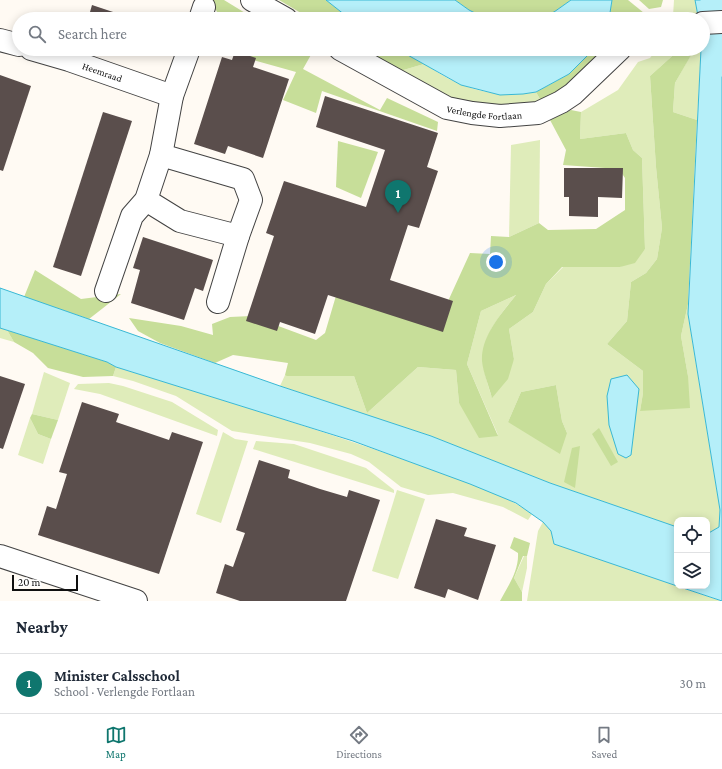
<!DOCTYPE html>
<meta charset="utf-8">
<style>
:root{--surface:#fff;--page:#f6f6f7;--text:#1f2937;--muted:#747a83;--line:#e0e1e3;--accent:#0f766e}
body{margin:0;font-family:"Crimson Pro",serif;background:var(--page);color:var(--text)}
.controls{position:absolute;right:12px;bottom:12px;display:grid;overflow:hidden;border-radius:8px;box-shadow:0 2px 10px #0003}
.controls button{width:36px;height:36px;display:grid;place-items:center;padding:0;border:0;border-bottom:1px solid var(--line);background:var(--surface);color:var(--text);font:20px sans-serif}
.scale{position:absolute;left:12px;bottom:10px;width:66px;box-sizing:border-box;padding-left:4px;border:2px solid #101010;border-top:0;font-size:11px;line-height:14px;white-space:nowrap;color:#101010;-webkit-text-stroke:3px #fff;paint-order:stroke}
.you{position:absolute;left:496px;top:262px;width:14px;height:14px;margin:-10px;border:3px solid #fff;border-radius:50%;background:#1a73e8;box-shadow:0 0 0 6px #1a73e833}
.badge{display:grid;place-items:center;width:26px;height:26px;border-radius:50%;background:var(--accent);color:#fff;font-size:13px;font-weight:700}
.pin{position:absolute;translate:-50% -33px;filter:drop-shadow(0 1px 2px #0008)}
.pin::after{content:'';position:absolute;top:21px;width:14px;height:12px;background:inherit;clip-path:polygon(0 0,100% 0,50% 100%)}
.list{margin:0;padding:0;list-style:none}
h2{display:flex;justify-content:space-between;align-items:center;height:52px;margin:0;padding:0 16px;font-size:17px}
h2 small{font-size:13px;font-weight:400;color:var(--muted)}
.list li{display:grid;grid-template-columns:26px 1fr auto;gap:12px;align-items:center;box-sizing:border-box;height:60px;padding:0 16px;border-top:1px solid var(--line)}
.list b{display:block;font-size:15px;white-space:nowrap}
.list p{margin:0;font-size:13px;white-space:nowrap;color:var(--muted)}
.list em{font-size:13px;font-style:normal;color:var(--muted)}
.icon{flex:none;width:22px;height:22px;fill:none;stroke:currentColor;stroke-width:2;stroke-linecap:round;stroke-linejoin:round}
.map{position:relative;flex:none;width:722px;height:601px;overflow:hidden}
.search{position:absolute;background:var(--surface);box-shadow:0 2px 10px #0003;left:12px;right:12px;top:12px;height:44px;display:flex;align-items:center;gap:10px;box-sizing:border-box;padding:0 14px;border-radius:22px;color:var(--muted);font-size:15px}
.sheet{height:112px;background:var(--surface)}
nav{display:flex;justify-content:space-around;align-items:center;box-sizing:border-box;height:56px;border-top:1px solid var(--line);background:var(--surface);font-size:11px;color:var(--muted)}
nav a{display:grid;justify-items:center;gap:2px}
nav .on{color:var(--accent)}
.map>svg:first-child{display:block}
</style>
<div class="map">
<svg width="722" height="601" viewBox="0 0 722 601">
<rect width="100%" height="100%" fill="#fffaf3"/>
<g fill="#dfecba" fill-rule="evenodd">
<polygon points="674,0 695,0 698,16 673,16"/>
<path d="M657,49h23l-30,27 6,91 6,61 -5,31 -11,14 -15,9 -4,39 -20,23 36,27v22l-3,18 48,-35 -7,-40 7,-32v11l32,195 -1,17 -12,7v-14h-30v7l-127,-44 -119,-47 -151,-50 5,-11 69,1 13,37 51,-46 38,3 3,33 39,32 -31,-71 14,-53 35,-16c-15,19 -34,40 -33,66 0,8 6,28 9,36l22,-38 -5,-30 24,-17 13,-28 17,-17h57l25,-18 -3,-91 -9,-8 -7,-17 -46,6 1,-27 37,-22 20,-28 12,-4zM556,385l6,36 5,12 -59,-11 13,-30z"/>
<polygon points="694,49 701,49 697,120 673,112 675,83"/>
<path d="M424,64c12,7 25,16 38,21 25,9 48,12 74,7l5,9 -12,5 -26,1 -52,-6 -51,-30z"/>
<polygon points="540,140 539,223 509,237 511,145"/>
<polygon points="0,328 7,330 14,342 0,338"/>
<path d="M116,367c99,31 199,61 297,96 40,15 84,26 119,51l-4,6 -25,-13 -50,-14 -25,2 -27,-8 -32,-25 -18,-8 -41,-11 -78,-12 -56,-35 -43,-15 -20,-5z"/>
<polygon points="44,372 70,383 58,420 32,414"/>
<polygon points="109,383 123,386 172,402 218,430 217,436 100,394 74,389 78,384"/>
<polygon points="30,418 38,434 51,439 43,464 18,455"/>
<polygon points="223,432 235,439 248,441 221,523 196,514"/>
<polygon points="256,441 294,444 366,468 394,490 394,493 253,449"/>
<polygon points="397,490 425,499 398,579 372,571"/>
<polygon points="543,522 551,531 554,544 721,601 527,601 538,531"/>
<polygon points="524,556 527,556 527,568 522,592 514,578"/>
</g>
<g fill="#c7de99">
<polygon points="197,0 224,0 255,19 213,19 217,11"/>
<polygon points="279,0 326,0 350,19 311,19"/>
<polygon points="455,0 571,0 554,12 532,19 487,19 469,10"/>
<polygon points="612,0 628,0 644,13 649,19 609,19"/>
<polygon points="639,0 663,0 661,7 649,9"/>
<polygon points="213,49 305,49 312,53 303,69 380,110 387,98 438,122 437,131 322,91 316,113 283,100 296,72"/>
<polygon points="363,49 397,49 424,64 400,71"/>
<polygon points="594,49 602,49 603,51 570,87 541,101 536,92 569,74"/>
<polygon points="680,49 694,50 675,83 673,112 697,120 688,304 681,336 688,376 690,408 640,411 643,393 643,371 607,344 627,321 631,282 646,273 657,259 662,228 656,167 650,76"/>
<path d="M571,110l10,2 -1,27 46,-6 7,17 9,8 3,91 -10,14 -15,4h-58l-16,17 -13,28 -24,17 5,30 -6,20 -16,19c-3,-11 -9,-26 -10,-37 -1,-25 19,-47 34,-66l-35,16 -14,53 31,72 -19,2 -20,-35 -3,-33 -38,-3 -51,46 -13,-37h-67l-2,-1 3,-12 -55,-8 -18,8 -55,-20 -22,-12 -9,-13 52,8 32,9 -1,-11 18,-7 21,-1 65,24 9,-7 18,-61 5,28 92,28 9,-29 21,-46 20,1 1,-18 18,1 30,-14 9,7 48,-1 29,-19v-32l-6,-9 -56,-4 3,-15 -16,-30z"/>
<polygon points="338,141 378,152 361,198 336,187"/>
<polygon points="35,270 81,299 121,294 89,319 24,297"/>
<polygon points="7,330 107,362 116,367 113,376 83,377 48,368 33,353 14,342"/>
<polygon points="556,385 562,421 567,433 560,454 508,422 521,392"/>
<polygon points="32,414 58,420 51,439 38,434 30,418"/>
<polygon points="599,428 618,462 611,466 592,434"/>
<polygon points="580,446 575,488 564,482 572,448"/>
<path d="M514,537l16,6 -3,13h-4l-9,22 8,14v9h-22c8,-15 19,-30 18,-48l-8,-5z"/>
</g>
<g fill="#b5eff9" stroke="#39b8d4">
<polygon points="326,0 455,0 469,10 487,19 350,19"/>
<polygon points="571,0 612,0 609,19 532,19 554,12"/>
<polygon points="695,0 722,0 722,16 698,16"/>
<polygon points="705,36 722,37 722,601 677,586 707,586 707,534 719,527 720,510 688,314 701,49 703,49 703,37"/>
<polygon points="397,49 594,49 569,74 536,92 523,94 500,95 461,85"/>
<polygon points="0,288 280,386 431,436 550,483 677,527 677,586 554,544 551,531 543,522 516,503 470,484 353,441 116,367 107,362 0,328"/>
<polygon points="627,375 639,389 631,455 626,458 618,454 609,425 607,396 611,379"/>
</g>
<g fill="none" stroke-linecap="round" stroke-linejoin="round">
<polyline stroke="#b5eff9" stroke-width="23" points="712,0 714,68"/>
</g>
<g fill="#5a4e4c">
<polygon points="92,5 110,11 135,19 88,19"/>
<polygon points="131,49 155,49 153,56"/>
<polygon points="235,51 256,58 253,67 289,79 263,158 228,146 225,154 194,144 222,57 232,60"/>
<polygon points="0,75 31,86 3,171 0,170"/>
<polygon points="325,96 438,133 427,167 438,171 419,228 408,225 390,280 453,301 443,332 328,295 315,334 280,322 277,331 246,321 274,236 266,233 284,181 366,207 385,150 316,127"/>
<polygon points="103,112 132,121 81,276 53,267"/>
<polygon points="564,168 623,168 622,198 598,197 598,217 569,216 569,197 564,197"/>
<polygon points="143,237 213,260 203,291 195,288 184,320 131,303 140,270 133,268"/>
<polygon points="0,376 25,384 3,449 0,448"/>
<polygon points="82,402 119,414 116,422 169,440 172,432 203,442 159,574 38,535 47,506 56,509 67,474 59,472"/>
<polygon points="259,460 290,470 288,478 320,489 347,497 349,490 380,500 346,601 240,601 216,593 225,564 233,567 245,533 236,530"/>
<polygon points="436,519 467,528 464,536 496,545 478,600 448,589 445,598 414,588"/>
</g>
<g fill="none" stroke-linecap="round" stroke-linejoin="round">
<defs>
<g id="minor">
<polyline points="252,0 286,19"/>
<polyline points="200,19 204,7"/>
<polyline points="703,23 722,22"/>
<polyline points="0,40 19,45"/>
<path id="s1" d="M31,49l38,11 103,36"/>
<path id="s2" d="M340,49l107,59 25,5 28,3 38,-3 23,-11 12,-8 47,-45"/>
<polyline points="161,155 243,179 251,200 238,236 218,302"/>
<polyline points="146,200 180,221 238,236"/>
<polyline points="106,291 132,216 146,200 161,155 172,96 189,49"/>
<polyline points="0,556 136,601"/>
</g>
</defs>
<use href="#minor" stroke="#434343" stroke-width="24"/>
<use href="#minor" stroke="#fff" stroke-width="22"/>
</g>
<g text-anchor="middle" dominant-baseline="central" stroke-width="4" stroke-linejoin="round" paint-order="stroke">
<g font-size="10" fill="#101010" stroke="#fff">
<text stroke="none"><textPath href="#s1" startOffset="75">Heemraad</textPath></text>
<text stroke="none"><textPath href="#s2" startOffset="160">Verlengde Fortlaan</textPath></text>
</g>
</g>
</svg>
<div class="controls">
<button><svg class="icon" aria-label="locate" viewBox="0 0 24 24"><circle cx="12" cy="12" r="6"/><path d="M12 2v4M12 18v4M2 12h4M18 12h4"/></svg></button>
<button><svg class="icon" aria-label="layers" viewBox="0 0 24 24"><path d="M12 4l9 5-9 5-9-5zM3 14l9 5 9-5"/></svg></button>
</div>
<div class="scale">20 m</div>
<div class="you"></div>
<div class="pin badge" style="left:398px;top:213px">1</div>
<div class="search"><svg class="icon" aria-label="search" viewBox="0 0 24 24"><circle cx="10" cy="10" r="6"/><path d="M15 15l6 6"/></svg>Search here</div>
</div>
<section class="sheet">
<h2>Nearby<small></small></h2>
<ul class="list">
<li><span class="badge">1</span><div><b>Minister Calsschool</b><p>School · Verlengde Fortlaan</p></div><em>30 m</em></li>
</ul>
</section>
<nav>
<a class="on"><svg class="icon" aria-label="map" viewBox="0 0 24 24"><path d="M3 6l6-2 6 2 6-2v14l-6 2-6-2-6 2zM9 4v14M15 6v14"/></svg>Map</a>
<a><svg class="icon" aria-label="directions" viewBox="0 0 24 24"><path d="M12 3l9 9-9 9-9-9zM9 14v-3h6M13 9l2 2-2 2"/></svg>Directions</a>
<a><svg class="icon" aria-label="saved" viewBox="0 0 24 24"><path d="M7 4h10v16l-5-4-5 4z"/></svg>Saved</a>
</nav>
